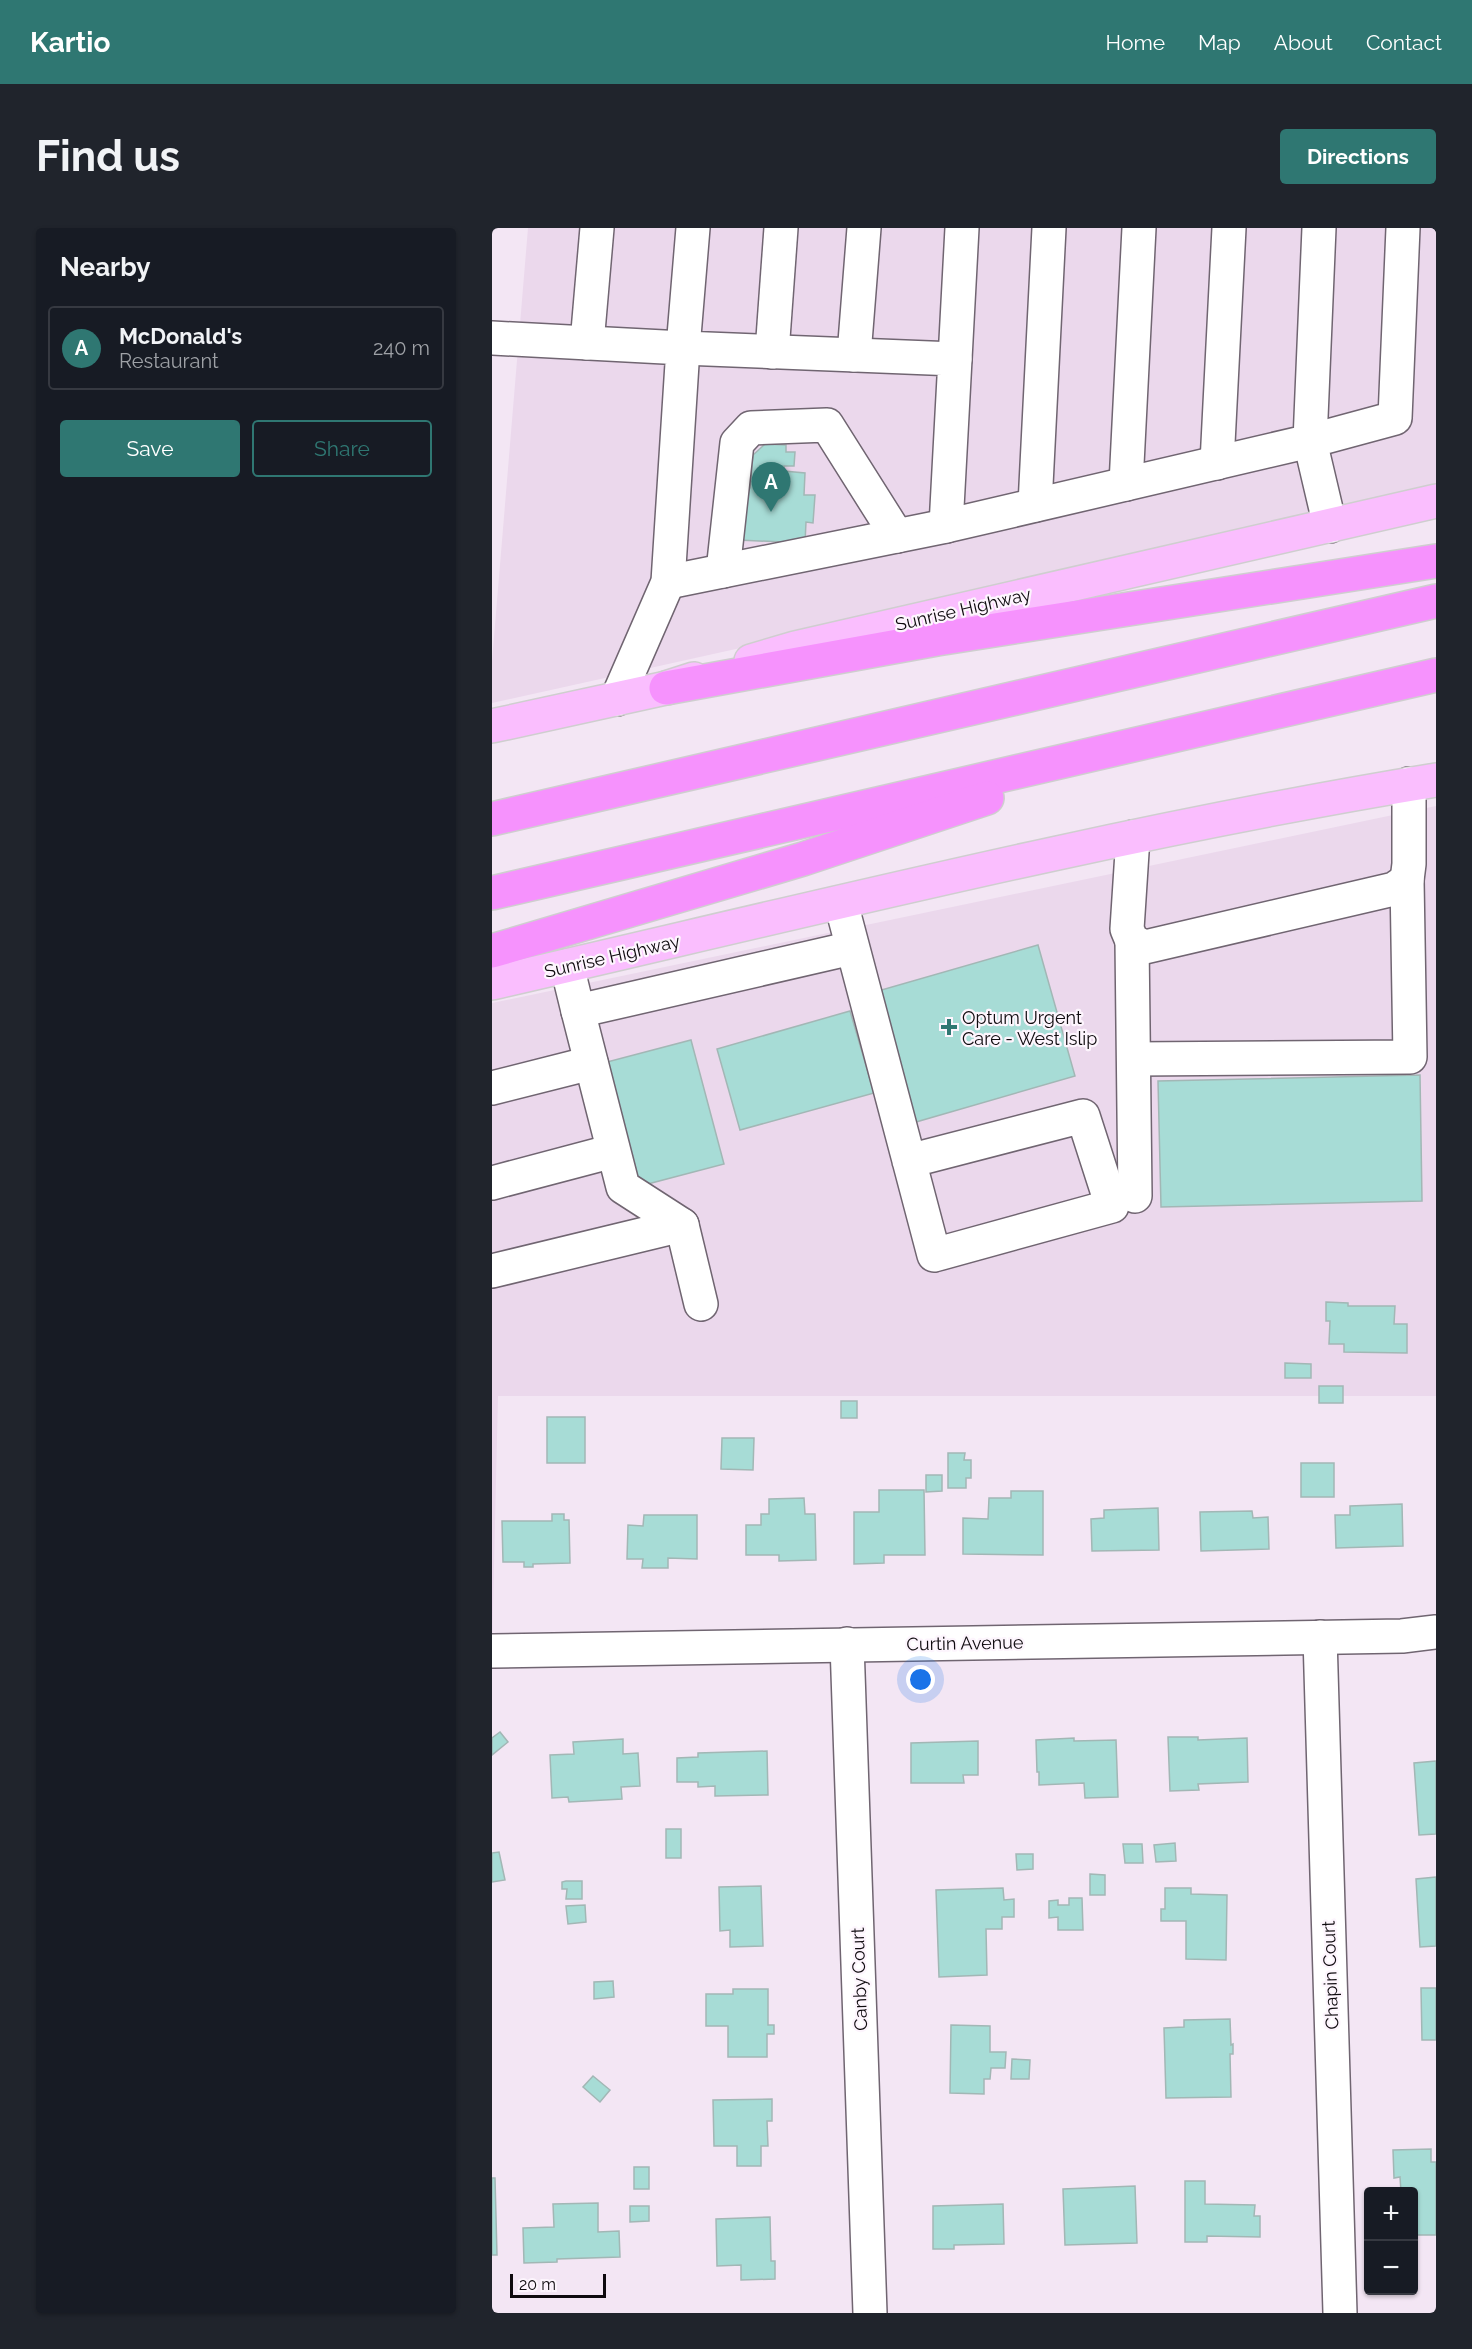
<!DOCTYPE html>
<meta charset="utf-8">
<style>
:root{--surface:#171b24;--page:#20242c;--text:#f1f3f6;--muted:#9ea1a6;--line:#363941;--accent:#2f7772}
body{margin:0;font-family:Raleway,sans-serif;background:var(--page);color:var(--text)}
.controls{position:absolute;right:18px;bottom:18px;display:grid;overflow:hidden;border-radius:6px;box-shadow:0 2px 4px #0004}
.controls button{width:54px;height:54px;display:grid;place-items:center;padding:0;border:0;border-bottom:2px solid var(--line);background:var(--surface);color:var(--text);font:30px sans-serif}
.scale{position:absolute;left:18px;bottom:15px;width:96px;box-sizing:border-box;padding-left:6px;border:3px solid #0e0a0e;border-top:0;font-size:16px;line-height:21px;white-space:nowrap;color:#0e0a0e;-webkit-text-stroke:4px #fdf5fd;paint-order:stroke}
.you{position:absolute;left:429px;top:1452px;width:21px;height:21px;margin:-15px;border:4px solid #fff;border-radius:50%;background:#1a73e8;box-shadow:0 0 0 9px #1a73e833}
.badge{display:grid;place-items:center;width:39px;height:39px;border-radius:50%;background:var(--accent);color:#fff;font-size:20px;font-weight:700}
.pin{position:absolute;translate:-50% -50px;filter:drop-shadow(0 2px 3px #0008)}
.pin::after{content:'';position:absolute;top:32px;width:21px;height:18px;background:inherit;clip-path:polygon(0 0,100% 0,50% 100%)}
.list{margin:0;padding:0;list-style:none}
h2{display:flex;justify-content:space-between;align-items:center;height:78px;margin:0;padding:0 24px;font-size:26px}
h2 small{font-size:20px;font-weight:400;color:var(--muted)}
.list li{display:grid;grid-template-columns:39px 1fr auto;gap:18px;align-items:center;box-sizing:border-box;height:84px;margin:0 12px 12px;padding:0 12px;border:2px solid var(--line);border-radius:6px}
.list b{display:block;font-size:22px;white-space:nowrap}
.list p{margin:0;font-size:20px;white-space:nowrap;color:var(--muted)}
.list em{font-size:20px;font-style:normal;color:var(--muted)}
.actions{display:flex;gap:12px;padding:18px 24px}
.actions a{flex:1;padding:14px 0;border:2px solid var(--accent);border-radius:6px;text-align:center;font-size:21px;color:var(--accent)}
.actions .main{background:var(--accent);color:#fff}
.map{position:relative;flex:none;width:944px;height:2085px;overflow:hidden;border-radius:6px}
header{display:flex;align-items:center;gap:36px;box-sizing:border-box;height:84px;padding:0 30px;background:var(--accent);color:#fff}
header strong{font-size:28px}
nav{display:flex;gap:33px;margin-inline-start:auto;font-size:21px}
.intro{display:flex;align-items:center;justify-content:space-between;box-sizing:border-box;height:144px;padding:0 36px}
h1{margin:0;font-size:42px}
.button{padding:15px 27px;border-radius:6px;background:var(--accent);color:#fff;font-size:21px;font-weight:700}
main{display:flex;gap:36px;padding:0 36px}
aside{flex:1;background:var(--surface);border-radius:6px;box-shadow:0 2px 4px #0004}
.map>svg:first-child{display:block}
</style>
<header>
<strong>Kartio</strong>
<nav><a>Home</a><a>Map</a><a>About</a><a>Contact</a></nav>
</header>
<div class="intro"><h1>Find us</h1><a class="button">Directions</a></div>
<main>
<aside>
<h2>Nearby<small></small></h2>
<ul class="list">
<li><span class="badge">A</span><div><b>McDonald's</b><p>Restaurant</p></div><em>240 m</em></li>
</ul>
<div class="actions"><a class="main">Save</a><a>Share</a></div>
</aside>
<div class="map">
<svg width="944" height="2085" viewBox="0 0 944 2085">
<rect width="100%" height="100%" fill="#f3e6f4"/>
<g fill="#ebd8ec">
<polygon points="36,0 944,0 944,266 0,475 0,433"/>
<polygon points="944,578 944,1168 6,1168 0,1423 0,775"/>
</g>
<g fill="#a7dcd6" stroke="#a2b7b5" stroke-width="1.5">
<polygon points="273,216 294,217 294,224 303,224 302,238 292,238 292,243 313,245 312,267 323,267 321,295 314,294 313,315 247,312 245,259 258,260 261,227"/>
<polygon points="546,717 583,848 424,894 386,763"/>
<polygon points="358,783 382,865 248,902 225,821"/>
<polygon points="199,812 232,936 148,958 115,834"/>
<polygon points="928,847 930,973 669,979 666,853"/>
<polygon points="834,1074 856,1075 856,1078 903,1078 902,1096 915,1096 915,1125 852,1124 852,1116 837,1116 838,1093 834,1093"/>
<polygon points="793,1135 819,1136 819,1150 793,1150"/>
<rect x="827" y="1158" width="24" height="17"/>
<rect x="349" y="1173" width="16" height="17"/>
<rect x="55" y="1189" width="38" height="46"/>
<polygon points="230,1210 262,1210 261,1242 229,1241"/>
<polygon points="456,1225 473,1225 472,1232 479,1232 479,1250 474,1250 474,1260 456,1260"/>
<rect x="809" y="1235" width="33" height="34"/>
<polygon points="434,1247 450,1247 450,1263 434,1264"/>
<polygon points="387,1262 432,1262 433,1327 392,1327 392,1335 362,1336 362,1284 387,1284"/>
<polygon points="519,1263 551,1263 551,1327 471,1326 471,1290 496,1291 497,1270 519,1270"/>
<polygon points="312,1270 313,1286 323,1286 324,1332 287,1333 287,1327 254,1327 254,1297 269,1297 269,1286 277,1286 277,1271"/>
<polygon points="910,1276 911,1318 844,1320 843,1287 858,1287 858,1278"/>
<polygon points="666,1280 667,1322 600,1323 599,1291 612,1290 612,1282"/>
<polygon points="760,1283 761,1290 776,1289 777,1321 709,1323 708,1284"/>
<polygon points="60,1286 72,1286 72,1292 77,1292 78,1335 41,1336 41,1339 32,1339 32,1334 11,1334 10,1293 60,1293"/>
<polygon points="152,1287 205,1287 205,1331 176,1330 176,1340 150,1340 151,1331 135,1331 136,1297 151,1298"/>
<polygon points="8,1504 16,1514 0,1527 0,1510"/>
<polygon points="676,1509 706,1509 706,1512 755,1510 756,1554 706,1556 707,1562 678,1563"/>
<polygon points="582,1510 582,1513 624,1512 626,1569 593,1570 592,1555 547,1557 547,1544 545,1544 544,1512"/>
<polygon points="131,1511 131,1526 146,1525 148,1558 129,1559 130,1571 77,1574 76,1569 60,1570 58,1527 82,1526 81,1514"/>
<polygon points="486,1513 486,1547 471,1547 472,1555 419,1555 419,1515"/>
<polygon points="275,1523 276,1567 223,1568 223,1558 206,1559 206,1554 185,1554 185,1530 206,1529 206,1525"/>
<polygon points="944,1533 944,1606 927,1607 922,1535"/>
<rect x="174" y="1601" width="15" height="29"/>
<polygon points="683,1615 684,1633 664,1634 662,1617"/>
<polygon points="631,1616 650,1616 651,1635 633,1635"/>
<polygon points="7,1624 13,1652 0,1654 0,1625"/>
<polygon points="524,1626 541,1626 541,1641 525,1642"/>
<polygon points="598,1646 613,1647 613,1667 598,1667"/>
<polygon points="944,1649 944,1718 928,1719 924,1651"/>
<polygon points="74,1653 90,1653 90,1671 74,1671 75,1661 70,1661 70,1654"/>
<polygon points="269,1658 271,1718 238,1719 238,1702 228,1703 227,1659"/>
<polygon points="511,1660 512,1672 522,1671 522,1689 510,1689 510,1701 494,1701 495,1747 447,1749 444,1662"/>
<polygon points="673,1660 699,1660 699,1666 735,1667 734,1732 694,1731 694,1693 669,1693 669,1681 673,1681"/>
<polygon points="577,1670 590,1670 591,1702 566,1702 566,1689 557,1690 557,1673 566,1672 566,1677 577,1677"/>
<polygon points="93,1677 94,1694 76,1696 74,1678"/>
<polygon points="121,1753 122,1769 102,1771 102,1754"/>
<polygon points="929,1760 944,1760 944,1812 930,1812"/>
<polygon points="241,1761 276,1761 276,1797 282,1797 282,1806 275,1806 275,1829 236,1829 236,1798 214,1798 214,1766 241,1766"/>
<polygon points="738,1791 739,1817 741,1816 741,1826 738,1826 739,1869 674,1870 672,1800 692,1799 692,1792"/>
<polygon points="459,1797 498,1798 498,1824 514,1824 513,1840 499,1840 498,1851 492,1851 492,1866 458,1865"/>
<polygon points="520,1831 538,1832 537,1851 519,1851"/>
<polygon points="101,1848 118,1862 108,1874 91,1859"/>
<polygon points="280,1871 280,1893 275,1893 276,1918 269,1918 269,1938 245,1938 245,1918 222,1918 221,1872"/>
<polygon points="939,1921 939,1934 944,1934 944,2007 922,2007 922,1964 909,1964 908,1949 902,1950 901,1922"/>
<rect x="142" y="1939" width="15" height="22"/>
<polygon points="0,1950 3,1950 5,2027 0,2027"/>
<polygon points="693,1953 713,1953 713,1976 763,1977 762,1988 768,1988 768,2009 715,2008 715,2014 693,2014"/>
<polygon points="643,1958 645,2015 573,2017 571,1961"/>
<polygon points="106,1975 106,2004 127,2003 128,2029 65,2031 65,2034 32,2035 31,2000 62,1999 61,1976"/>
<polygon points="511,1976 512,2016 462,2017 462,2021 441,2021 441,1978"/>
<polygon points="138,1978 157,1978 157,1993 138,1994"/>
<polygon points="278,1989 279,2033 283,2033 283,2051 249,2052 249,2037 225,2038 224,1991"/>
</g>
<g fill="none" stroke-linecap="round" stroke-linejoin="round">
<defs>
<g id="minor">
<polyline points="201,0 191,120 463,131 454,298 818,213 827,0"/>
<polyline points="0,110 191,120 176,354 125,471"/>
<polyline points="95,115 105,0"/>
<polyline points="280,124 289,0"/>
<polyline points="362,127 372,0"/>
<polyline points="463,131 470,0"/>
<polyline points="725,235 737,0"/>
<polyline points="634,256 647,0"/>
<polyline points="543,277 557,0"/>
<polyline points="838,298 818,213 903,190 911,0"/>
<polyline points="231,343 245,215 259,200 335,197 405,308"/>
<polyline points="176,354 454,298"/>
<polyline points="641,609 635,701 640,713 653,719 902,661 915,652"/>
<polyline points="349,675 442,1027 620,978 591,888 417,933"/>
<polyline points="640,713 643,968"/>
<polyline points="75,738 86,783"/>
<polyline points="642,831 918,829 915,652 917,636 917,556"/>
<polyline points="0,860 99,835"/>
<polyline points="0,955 121,923"/>
<polyline points="0,1043 190,997"/>
<polyline points="209,1076 190,997 131,959 86,783 360,720"/>
<polyline points="828,1409 848,2085"/>
<polyline points="355,1416 378,2085"/>
<polyline points="1,1423 910,1408 944,1404"/>
</g>
<g id="major">
<polyline points="259,433 303,420 944,273"/>
<polyline points="0,498 174,460 202,451"/>
<path d="M0,755c313,-72 626,-151 944,-203"/>
</g>
<g id="highway">
<polyline points="174,460 445,411 944,333"/>
<polyline points="0,591 944,373"/>
<polyline points="0,665 944,447"/>
<polyline points="0,723 311,631 495,570"/>
</g>
</defs>
<use href="#minor" stroke="#706571" stroke-width="36"/>
<use href="#major" stroke="#cfcecf" stroke-width="36"/>
<use href="#highway" stroke="#cfcecf" stroke-width="36"/>
<use href="#minor" stroke="#fff" stroke-width="33"/>
<use href="#major" stroke="#fabefe" stroke-width="33"/>
<use href="#highway" stroke="#f692fd" stroke-width="33"/>
</g>
<path fill="#2f7772" stroke="#fdf5fd" stroke-width="2" d="M454 790h6v6h6v6h-6v6h-6v-6h-6v-6h6z"/>
<g text-anchor="middle" dominant-baseline="central" stroke-width="4.5" stroke-linejoin="round" paint-order="stroke">
<g font-size="18" fill="#0e0a0e" stroke="#fdf5fd">
<text transform="translate(471 381) rotate(-13)">Sunrise Highway</text>
<text transform="translate(120 728) rotate(-13)">Sunrise Highway</text>
<text transform="translate(473 1415) rotate(-1)">Curtin Avenue</text>
<text transform="translate(838 1747) rotate(-92)">Chapin Court</text>
<text transform="translate(367 1751) rotate(-92)">Canby Court</text>
</g>
<g font-size="18" fill="#0e0a0e" stroke="#fdf5fd" text-anchor="start">
<text x="470" y="789">Optum Urgent<tspan x="470" dy="21">Care - West Islip</tspan></text>
</g>
</g>
</svg>
<div class="controls">
<button>+</button>
<button>−</button>
</div>
<div class="scale">20 m</div>
<div class="you"></div>
<div class="pin badge" style="left:279px;top:284px">A</div>
</div>
</main>
